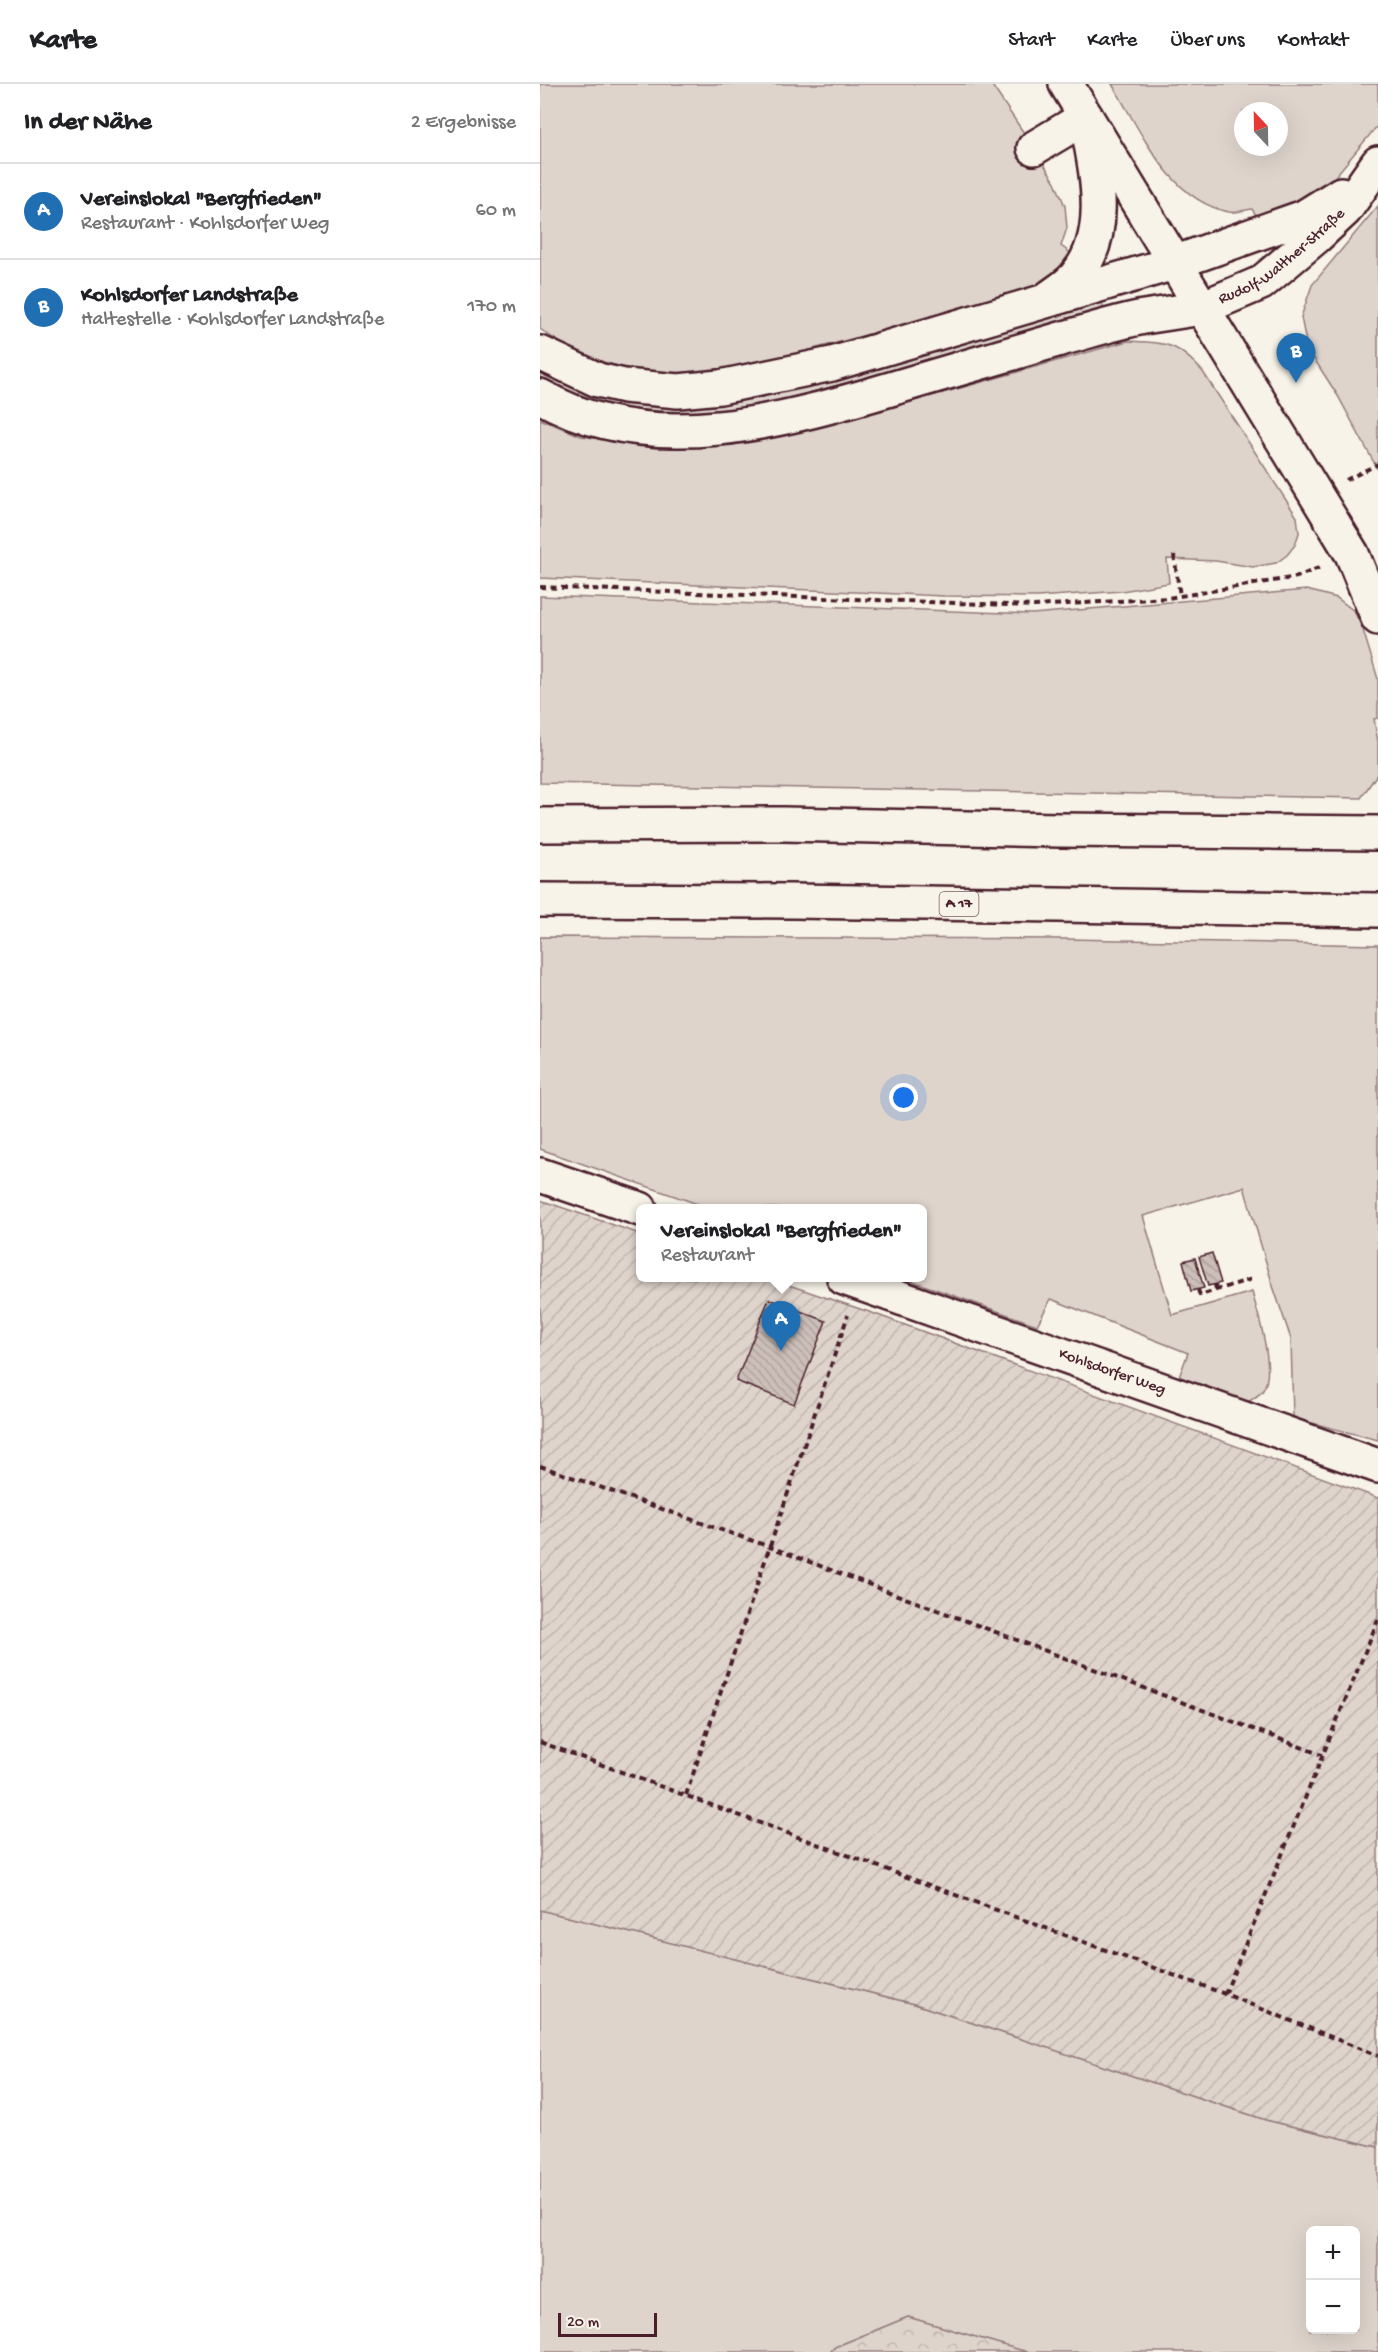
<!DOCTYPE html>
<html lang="de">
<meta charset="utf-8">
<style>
:root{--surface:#fff;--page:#f6f6f6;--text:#202124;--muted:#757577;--line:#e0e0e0;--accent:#1f6fb2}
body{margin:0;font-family:"Gochi Hand",sans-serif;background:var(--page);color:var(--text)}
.controls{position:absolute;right:18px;bottom:18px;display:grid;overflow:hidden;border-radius:9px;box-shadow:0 6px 24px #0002}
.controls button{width:54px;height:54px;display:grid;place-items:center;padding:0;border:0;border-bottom:2px solid var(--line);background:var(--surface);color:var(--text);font:30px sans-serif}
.compass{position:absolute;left:694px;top:18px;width:54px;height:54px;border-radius:50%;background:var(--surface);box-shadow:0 6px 24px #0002;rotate:338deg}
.scale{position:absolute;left:18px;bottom:15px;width:99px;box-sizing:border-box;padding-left:6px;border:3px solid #4a1f2b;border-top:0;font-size:16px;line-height:21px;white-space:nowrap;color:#4a1f2b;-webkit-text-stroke:4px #f7f3e8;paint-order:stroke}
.you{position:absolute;left:364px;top:1014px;width:21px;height:21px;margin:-15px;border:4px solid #fff;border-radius:50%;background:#1a73e8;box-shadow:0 0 0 9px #1a73e833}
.badge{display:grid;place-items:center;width:39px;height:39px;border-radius:50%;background:var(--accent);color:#fff;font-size:20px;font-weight:700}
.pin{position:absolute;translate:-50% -50px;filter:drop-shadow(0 2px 3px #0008)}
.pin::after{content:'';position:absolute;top:32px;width:21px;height:18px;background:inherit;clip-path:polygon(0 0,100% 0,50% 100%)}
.popup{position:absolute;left:96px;top:1120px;width:291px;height:78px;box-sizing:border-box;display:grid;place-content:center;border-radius:9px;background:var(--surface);filter:drop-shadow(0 2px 4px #0005);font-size:20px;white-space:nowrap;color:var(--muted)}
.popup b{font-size:22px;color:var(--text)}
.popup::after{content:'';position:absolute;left:50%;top:100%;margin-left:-12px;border:12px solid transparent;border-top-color:var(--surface)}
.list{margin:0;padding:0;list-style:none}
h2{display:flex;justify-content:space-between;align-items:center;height:78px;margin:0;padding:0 24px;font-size:26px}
h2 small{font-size:20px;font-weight:400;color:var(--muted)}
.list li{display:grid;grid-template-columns:39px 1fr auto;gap:18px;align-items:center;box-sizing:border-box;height:96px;padding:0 24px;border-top:2px solid var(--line)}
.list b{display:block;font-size:22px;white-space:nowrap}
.list p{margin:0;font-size:20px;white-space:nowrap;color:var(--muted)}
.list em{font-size:20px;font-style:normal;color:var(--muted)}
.map{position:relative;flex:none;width:838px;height:2268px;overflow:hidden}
header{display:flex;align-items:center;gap:36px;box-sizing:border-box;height:84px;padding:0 30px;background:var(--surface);border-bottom:2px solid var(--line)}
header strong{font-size:28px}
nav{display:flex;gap:33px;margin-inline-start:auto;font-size:21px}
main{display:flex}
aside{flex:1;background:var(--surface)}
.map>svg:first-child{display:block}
</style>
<header>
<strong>Karte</strong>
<nav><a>Start</a><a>Karte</a><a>Über uns</a><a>Kontakt</a></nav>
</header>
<main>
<aside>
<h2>In der Nähe<small>2 Ergebnisse</small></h2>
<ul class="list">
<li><span class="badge">A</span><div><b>Vereinslokal &quot;Bergfrieden&quot;</b><p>Restaurant · Kohlsdorfer Weg</p></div><em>60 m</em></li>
<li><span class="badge">B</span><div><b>Kohlsdorfer Landstraße</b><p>Haltestelle · Kohlsdorfer Landstraße</p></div><em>170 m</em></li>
</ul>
</aside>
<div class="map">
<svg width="838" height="2268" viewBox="0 0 838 2268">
<defs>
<pattern id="forest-crowns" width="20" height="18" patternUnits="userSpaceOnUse" patternTransform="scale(1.5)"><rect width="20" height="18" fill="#ded4cc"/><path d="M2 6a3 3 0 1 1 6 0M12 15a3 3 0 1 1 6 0" fill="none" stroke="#c0b6af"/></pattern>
<pattern id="garden-furrows" width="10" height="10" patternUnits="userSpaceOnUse" patternTransform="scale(1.5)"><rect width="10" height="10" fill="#ded4cc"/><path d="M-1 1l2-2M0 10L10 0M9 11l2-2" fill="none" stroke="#c0b6af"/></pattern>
<pattern id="building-back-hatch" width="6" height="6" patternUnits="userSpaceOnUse" patternTransform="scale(1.5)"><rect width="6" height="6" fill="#ccbfb9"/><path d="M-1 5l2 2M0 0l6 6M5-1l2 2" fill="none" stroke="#b1a49f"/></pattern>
</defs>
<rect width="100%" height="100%" fill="#f7f3e8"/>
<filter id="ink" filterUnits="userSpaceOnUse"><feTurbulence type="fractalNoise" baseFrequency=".0167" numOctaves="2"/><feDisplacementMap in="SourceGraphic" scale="12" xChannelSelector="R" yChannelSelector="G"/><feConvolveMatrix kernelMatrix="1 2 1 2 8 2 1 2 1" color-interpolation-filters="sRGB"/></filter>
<g filter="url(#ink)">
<g fill="#ded4cc" stroke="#947a7c" stroke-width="1.5" fill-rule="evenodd">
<path d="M0,0h451l43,64 21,34 10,24 2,22 -6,18 11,8 -16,23 -26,15 -312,82c-68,2 -122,-4 -178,-45z"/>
<path d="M572,0h266v41l-45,54 -27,21 -48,18 -6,-9c-7,1 -16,4 -23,3 -60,-12 -88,-81 -117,-128zM703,27h36v36h-36z"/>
<polygon points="838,122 838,386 798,312 767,264 761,233 772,201"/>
<polygon points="561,215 564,226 351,287 219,322 138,330 81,324 53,318 0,298 0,281 82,313"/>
<path d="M588,257c39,2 48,1 75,31l94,145 2,16 -4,12 -8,10 -11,8 -23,4 -37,-6 -49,-2 2,24 -47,8 -85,6 -93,-1 -404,-18v-159l41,17 39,6 62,6 50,-3 114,-25z"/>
<polygon points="767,506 797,514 814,527 823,546 838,595 838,634 834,635 838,658 838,689 821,714 0,699 0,512 492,530"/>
<path d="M0,853l527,2 311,6v495l-85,-22 -2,-79 -18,-53 -29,-99 -101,29 29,99 80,-23c6,22 24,79 11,98 -3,5 -11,9 -15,12l-21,-2 -48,-23 9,-24 -137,-54 -14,26 -133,-47h18v-70h-213l-169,-59z"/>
<path d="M0,1826l375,94 351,116 112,27v205h-351l-119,-35 -73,30 -5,5h-290zM770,2146h46v100h-46z"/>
</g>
<polygon fill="url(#forest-crowns)" stroke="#947a7c" stroke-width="1.5" points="368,2233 487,2268 290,2268 295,2263"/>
<polygon fill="url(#garden-furrows)" stroke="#947a7c" stroke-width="1.5" points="0,1116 100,1150 100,1194 228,1194 335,1230 838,1414 838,2063 726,2036 375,1920 0,1826"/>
<g fill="url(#building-back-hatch)" stroke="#4a1f2b" stroke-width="1.5">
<polygon points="672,1169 681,1199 668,1202 659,1173"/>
<polygon points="655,1174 664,1204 651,1207 643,1177"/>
<polygon points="229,1215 286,1237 254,1320 196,1297"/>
</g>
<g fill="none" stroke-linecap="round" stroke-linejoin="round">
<defs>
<g id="minor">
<polyline points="526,0 812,470 838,534"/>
<polyline points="494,64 546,33"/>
<polyline points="634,179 764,133 801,110"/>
<path id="s1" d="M662,224l59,-25 55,-46 29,-27 33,-47"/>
<polyline points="0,1091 100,1125"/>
<path id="s2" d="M304,1194l534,188"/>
</g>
<g id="highway">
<path d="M510,213c8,-6 18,-12 25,-20 38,-43 20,-110 11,-160"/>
<polyline points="0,269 58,296 84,302 138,307 180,303 292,280 634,179"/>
<path d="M0,312c123,71 273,15 398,-21 42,-12 84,-25 126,-37 26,-7 53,-16 80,-21 19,-3 39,-6 58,-9"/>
<polyline points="0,741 243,740 519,746 838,749"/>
<polyline points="0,816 252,817 838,826"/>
</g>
</defs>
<use href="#minor" stroke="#4a1f2b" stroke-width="38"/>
<use href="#highway" stroke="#4a1f2b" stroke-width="38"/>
<g stroke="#4a1f2b" stroke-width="4" stroke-dasharray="6 4.5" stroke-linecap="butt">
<polyline points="806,396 838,380"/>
<polyline points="634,471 640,512"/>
<polyline points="0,503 494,522 628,514 757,493 781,483"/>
<polyline points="675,1200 676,1206"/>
<polyline points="658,1206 660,1211 715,1194"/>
<polyline points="0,1382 230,1463 782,1671"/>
<polyline points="0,1658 685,1910 838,1972"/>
<polyline points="146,1711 308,1231"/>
<polyline points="685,1910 838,1536"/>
</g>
<use href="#minor" stroke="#f7f3e8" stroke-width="33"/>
<use href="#highway" stroke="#f7f3e8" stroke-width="33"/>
</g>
</g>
<g text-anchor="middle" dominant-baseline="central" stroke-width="6" stroke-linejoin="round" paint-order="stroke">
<rect fill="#f7f3e8" stroke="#7e5f64" stroke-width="1.5" x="399.5" y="808" width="39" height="24" rx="4.5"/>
<g font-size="15" font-weight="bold" fill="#4a1f2b">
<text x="419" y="820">A 17</text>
</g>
<g font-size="16" fill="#4a1f2b" stroke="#f7f3e8">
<text stroke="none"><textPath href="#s1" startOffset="96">Rudolf-Walther-Straße</textPath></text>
<text stroke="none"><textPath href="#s2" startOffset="284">Kohlsdorfer Weg</textPath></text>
</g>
</g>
</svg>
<div class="controls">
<button>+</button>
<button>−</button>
</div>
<svg class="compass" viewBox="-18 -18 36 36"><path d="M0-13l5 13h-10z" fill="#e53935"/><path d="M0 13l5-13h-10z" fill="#757577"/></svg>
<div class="scale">20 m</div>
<div class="you"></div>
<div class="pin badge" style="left:241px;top:1267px">A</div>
<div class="popup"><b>Vereinslokal &quot;Bergfrieden&quot;</b>Restaurant</div>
<div class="pin badge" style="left:756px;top:299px">B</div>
</div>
</main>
